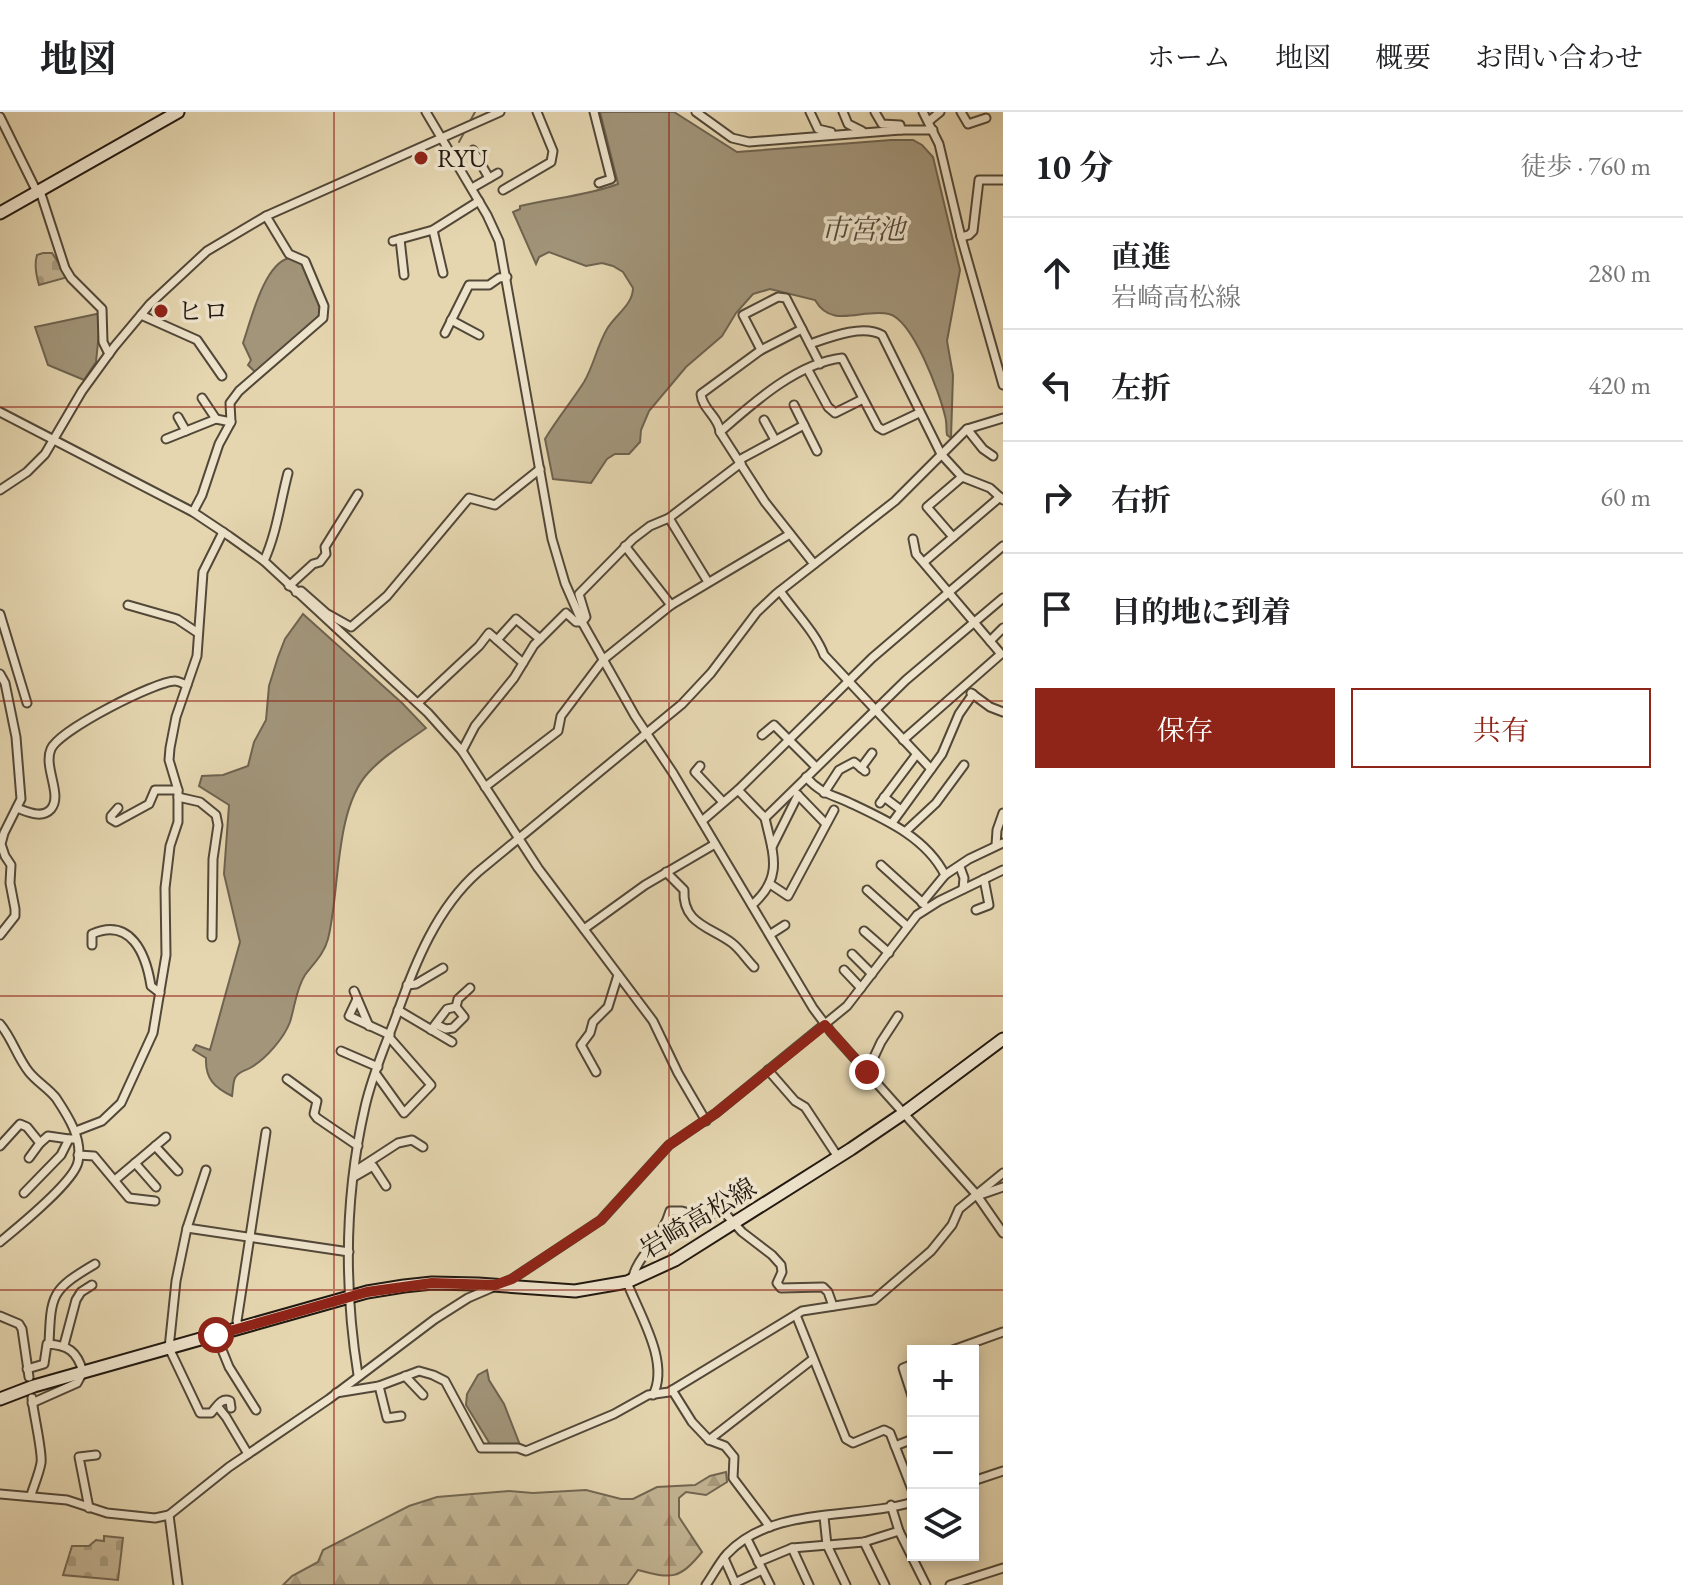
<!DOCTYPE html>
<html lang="ja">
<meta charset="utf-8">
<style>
:root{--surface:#fff;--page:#f6f6f6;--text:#202124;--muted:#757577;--line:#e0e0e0;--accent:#8f2418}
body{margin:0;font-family:"EB Garamond","Noto Serif JP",serif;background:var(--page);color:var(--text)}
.controls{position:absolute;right:24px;bottom:24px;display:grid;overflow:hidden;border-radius:0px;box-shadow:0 4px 12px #0003}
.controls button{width:72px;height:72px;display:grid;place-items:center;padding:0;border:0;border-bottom:2px solid var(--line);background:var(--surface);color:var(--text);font:40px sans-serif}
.stop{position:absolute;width:24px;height:24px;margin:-18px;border:6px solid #8f2418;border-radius:50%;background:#fff}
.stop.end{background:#8f2418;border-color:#fff;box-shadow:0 2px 8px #0008}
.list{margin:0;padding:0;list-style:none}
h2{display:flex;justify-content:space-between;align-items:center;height:104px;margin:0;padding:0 32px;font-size:34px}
h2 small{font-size:26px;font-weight:400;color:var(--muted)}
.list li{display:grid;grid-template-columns:52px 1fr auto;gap:24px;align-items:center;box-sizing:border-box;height:112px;padding:0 32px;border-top:2px solid var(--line)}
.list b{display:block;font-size:30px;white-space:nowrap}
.list p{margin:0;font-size:26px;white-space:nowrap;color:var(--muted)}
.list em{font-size:26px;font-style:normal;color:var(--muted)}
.actions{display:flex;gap:16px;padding:24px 32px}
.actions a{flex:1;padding:18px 0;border:2px solid var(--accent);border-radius:0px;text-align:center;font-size:28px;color:var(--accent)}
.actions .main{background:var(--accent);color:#fff}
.icon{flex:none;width:44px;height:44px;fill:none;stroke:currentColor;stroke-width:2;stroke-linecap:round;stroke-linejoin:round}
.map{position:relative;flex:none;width:1003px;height:1473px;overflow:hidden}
header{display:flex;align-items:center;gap:48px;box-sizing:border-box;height:112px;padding:0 40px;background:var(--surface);border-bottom:2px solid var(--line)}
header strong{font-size:38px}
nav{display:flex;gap:44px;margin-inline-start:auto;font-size:28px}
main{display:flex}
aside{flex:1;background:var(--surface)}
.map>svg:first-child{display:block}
</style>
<header>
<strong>地図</strong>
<nav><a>ホーム</a><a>地図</a><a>概要</a><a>お問い合わせ</a></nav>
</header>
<main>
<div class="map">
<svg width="1003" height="1473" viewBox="0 0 1003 1473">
<defs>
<pattern id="forest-firs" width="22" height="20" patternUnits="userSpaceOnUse" patternTransform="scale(2)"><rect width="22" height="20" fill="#c4b695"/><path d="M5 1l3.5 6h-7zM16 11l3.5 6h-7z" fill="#a89c7f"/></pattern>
<pattern id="cemetery-stones" width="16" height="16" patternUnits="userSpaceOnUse" patternTransform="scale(2)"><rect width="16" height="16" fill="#c4b695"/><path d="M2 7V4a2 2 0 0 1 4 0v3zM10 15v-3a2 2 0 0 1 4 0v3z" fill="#a89c7f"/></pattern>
</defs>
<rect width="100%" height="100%" fill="#e5d6b0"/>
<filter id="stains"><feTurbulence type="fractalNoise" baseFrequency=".0025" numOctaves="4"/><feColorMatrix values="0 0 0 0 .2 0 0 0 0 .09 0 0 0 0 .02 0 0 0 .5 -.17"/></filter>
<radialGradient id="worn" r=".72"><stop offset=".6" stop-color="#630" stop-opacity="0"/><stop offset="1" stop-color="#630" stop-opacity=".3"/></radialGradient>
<path fill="url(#forest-firs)" stroke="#726752" stroke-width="2" d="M726,1360l1,10 -21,13 -20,-3 -7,6v19l23,35c-23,28 -30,27 -64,18l-11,15h-344l9,-9 26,-14 5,-12 86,-44 28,-9 72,-6 24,2 53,-3 35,9h12l24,-12 38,-2 15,-9z"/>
<g fill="url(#cemetery-stones)" stroke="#726752" stroke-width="2">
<path d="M43,141h9l16,24 -29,8c-3,-10 -5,-20 -2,-30z"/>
<polygon points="104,1424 123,1426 118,1468 63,1463 72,1434 89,1434 96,1428 104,1429"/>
</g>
<g fill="#a2957a" stroke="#6e6350" stroke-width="2">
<path d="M600,0h74l63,40 154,-12h22l9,5 11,12 27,113 -13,71 6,34 -2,63 -4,-3c-1,-6 0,-13 -2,-19 -5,-22 -32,-96 -56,-102 -27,-6 -57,16 -74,-14l-45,-11 -17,5 -17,19 -14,23 -36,31 -37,44 -8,19 -1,12 -11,12h-14l-8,5 -16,24 -38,-4 -8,-40c12,-20 27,-38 39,-57 10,-17 13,-36 23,-53 8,-14 26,-24 26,-41l-10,-16 -10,-6 -11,-3 -16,3 -37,-14 -10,5 -3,7 -23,-52 7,-3v-3c33,-8 66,-10 98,-22z"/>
<path d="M289,146c1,0 11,4 12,5 10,9 22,45 17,56l-63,53 -7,-7 3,-5 -8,-17c8,-23 21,-79 46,-85z"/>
<polygon points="101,201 96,250 84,268 48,253 35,215"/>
<path d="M303,502l99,89 24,25c-19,14 -42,27 -58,45 -34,37 -28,120 -40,166 -4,15 -14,24 -23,36 -9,14 -10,31 -15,47 -6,16 -24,37 -40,46 -5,3 -11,3 -15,10 -2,4 -2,12 -3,18 -17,-8 -27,-17 -26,-38l-13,-8 3,-5 14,5 30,-108 -16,-68 5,-69 -30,-19 3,-10 21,-1 25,-9 6,-24 12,-22 3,-34 9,-29 7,-18z"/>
<polygon points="487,1258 489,1268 504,1292 520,1333 490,1332 466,1293 467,1282 478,1263"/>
</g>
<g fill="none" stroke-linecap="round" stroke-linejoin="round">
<g stroke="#6e6350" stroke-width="2">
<polyline points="469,11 475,0"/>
<polyline points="459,30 466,17"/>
</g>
<defs>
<g id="minor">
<polyline points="426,0 487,103 499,129 552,427 565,471 582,510 635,604 673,661 813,896 831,920 976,1082 1003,1121"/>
<polyline points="594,0 611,67 599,71"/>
<polyline points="696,0 732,26 749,30 901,18 933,18"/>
<polyline points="810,0 818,17 831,20"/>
<polyline points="843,0 848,12 862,19"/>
<polyline points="875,0 882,12 900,13 901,18"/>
<polyline points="923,0 939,32 961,125 1003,273"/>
<polyline points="961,0 968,12 986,6"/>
<polyline points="0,5 37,80"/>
<polyline points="929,9 940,0"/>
<polyline points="473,38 489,66"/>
<polyline points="472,76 498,61"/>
<polyline points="503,78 551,50 553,39 537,0"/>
<polyline points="40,79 65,156 71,166 102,197 103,230 109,242"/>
<polyline points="433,118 443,161"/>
<polyline points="961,125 969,123 973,119 979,68 1003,68"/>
<polyline points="400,127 404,163"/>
<polyline points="393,129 433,118 479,89"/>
<polyline points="141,203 197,228 222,264"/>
<polyline points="451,208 479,223"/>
<polyline points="445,221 469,173 489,173 499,166 507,165"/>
<path d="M810,232c20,-7 53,-20 72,-9l59,119 21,23 28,11 13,12"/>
<polyline points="761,238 743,203 778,185 786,186 820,252"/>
<polyline points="808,258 828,295 835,301 863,287"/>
<polyline points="202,286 216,307"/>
<polyline points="794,293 817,339"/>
<polyline points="0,300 193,400 229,424 264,449 428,601 462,639 538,756 653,909 678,961 706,1009"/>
<polyline points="178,305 186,319"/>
<polyline points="764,308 775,328"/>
<polyline points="967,317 983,337 993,344"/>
<path d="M720,320c-1,-15 -18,-23 -19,-38l60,-44 41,-21"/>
<polyline points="166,327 216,307 231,310"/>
<polyline points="739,348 804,313"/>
<polyline points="0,378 27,360 45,342 82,279 114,235 150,192 207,139 266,104 500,0"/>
<polyline points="193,400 202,383 219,332 231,310 230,291 239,279 323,206 324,194 305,149 289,142 266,104"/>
<polyline points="669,406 708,470"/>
<polyline points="953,425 927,395 962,365"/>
<polyline points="625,434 671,493"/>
<path d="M264,449c13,-29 16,-58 24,-88"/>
<polyline points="924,450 1000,385"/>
<path d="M814,452l-49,-62 -45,-70c33,-29 77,-69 122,-74l36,69 5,3 36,-17"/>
<polyline points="289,474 313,452 320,450 326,442 325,435 358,382"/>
<path d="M780,479c14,20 36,42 44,64l107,114"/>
<polyline points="296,480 301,479 326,501 351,515 387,484 469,386 495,393 540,357"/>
<polyline points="128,493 177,507 198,521"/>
<polyline points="0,502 27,591"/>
<polyline points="497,528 516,507 540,527"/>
<polyline points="990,529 1003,516"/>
<polyline points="0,562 5,571 16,625 21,687 4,721 1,732 5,744 11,753 10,771 15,797 15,804 0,823"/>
<polyline points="971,581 990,595 1003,600"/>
<polyline points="418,591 479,534 489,521 523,551"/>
<polyline points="762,623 774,613 816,655"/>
<polyline points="903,628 1001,542 916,442 913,427"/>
<polyline points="462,639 475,614 514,566 534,533 566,501 576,510 582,510 586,505 579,482 633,427 650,414 669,406 741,351"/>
<polyline points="700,654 695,660 723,690"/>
<polyline points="861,656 872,641"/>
<path d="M806,665c14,16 24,17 42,25 36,17 78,35 97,73l-23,28"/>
<polyline points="485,675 558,619 561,604 604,547 671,493 790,422"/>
<polyline points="738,678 765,706"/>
<polyline points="824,681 839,658 854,650 865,659"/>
<polyline points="797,682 826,712"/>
<polyline points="178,685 200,690 216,703 218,713 213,747 212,825"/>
<polyline points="884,685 901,698"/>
<polyline points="880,691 916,643"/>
<path d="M17,696c11,4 25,11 34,1 12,-14 -8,-42 0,-60 8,-19 105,-68 124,-68 3,0 9,3 12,4"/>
<polyline points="118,696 111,704 111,707 116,710 149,692 155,678 178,678"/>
<polyline points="702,709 738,678 872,546 1003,434"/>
<polyline points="892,711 942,642 959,602 973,582"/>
<polyline points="906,719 936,691 964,653"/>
<polyline points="996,733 997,718 1003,701"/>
<polyline points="772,735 798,683"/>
<polyline points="881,753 924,792"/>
<polyline points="960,755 964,766 963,777"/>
<path d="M666,760l18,18c-2,34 27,37 48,53 8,6 15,17 22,24"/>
<polyline points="945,763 969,747 1003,731"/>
<polyline points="770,772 788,784 834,698"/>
<polyline points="867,778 907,814"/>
<path d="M752,793c32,-28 21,-51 13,-87l141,-138 97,-82"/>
<polyline points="976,798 989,793 984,767"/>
<polyline points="584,817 645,773 715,732"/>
<polyline points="864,819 889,841"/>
<polyline points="771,822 785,813"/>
<path d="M92,833v-11c39,-17 54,20 59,52l9,7"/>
<polyline points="852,842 872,862"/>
<polyline points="844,858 861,876"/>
<polyline points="407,873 416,872 443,856"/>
<polyline points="354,879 369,914"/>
<polyline points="357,887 349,904 390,923"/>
<polyline points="398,898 452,930"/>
<path d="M0,912c12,14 17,33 29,48 8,10 19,16 27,26 12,18 27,41 22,64 -4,20 -61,66 -78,80"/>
<polyline points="437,913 446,917 453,916 464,905 456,895"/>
<polyline points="431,918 447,897 456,895 458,887 470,876"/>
<polyline points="341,939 378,955"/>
<polyline points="768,958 795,989 805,995 838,1045"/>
<polyline points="596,960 581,933 590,921 593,910 608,895 618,863"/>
<polyline points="867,960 881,930 898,904"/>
<polyline points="376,962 404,1001 431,973 389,925"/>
<polyline points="287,967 317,989 314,1002 317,1006 358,1034"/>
<polyline points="76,1019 102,1009 121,991 153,921 166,843 165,776 170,734 178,710 178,678 169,648 170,636 176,605 197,544 203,460 223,420"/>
<polyline points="0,1034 20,1012 27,1015 40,1031"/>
<polyline points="155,1034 178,1059"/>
<polyline points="78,1043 94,1044 129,1086 155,1089"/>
<polyline points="29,1046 40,1031 48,1024 69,1027"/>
<polyline points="135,1051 156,1075"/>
<path d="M206,1058l-19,58 -11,53 -7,67 31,65h11c6,-6 10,-16 19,-12l1,7"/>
<polyline points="355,1059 398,1031 412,1028 423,1035"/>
<polyline points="354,1065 373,1054 386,1074"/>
<polyline points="115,1068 166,1025"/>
<polyline points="24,1081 61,1043 69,1027 76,1027"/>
<polyline points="977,1084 1003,1075"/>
<polyline points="187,1116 349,1140"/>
<path d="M632,1168c5,-25 30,-40 38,-69h12l17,5 24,-5 19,21 30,23 9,10 1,7 -5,11 4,5 42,-1 5,5 5,14"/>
<path d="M627,1170c12,32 43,80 26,113"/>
<polyline points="796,1203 846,1327 853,1331 884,1318 890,1321 913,1380"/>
<polyline points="0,1204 19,1212 22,1217 29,1265"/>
<polyline points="239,1216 237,1209 266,1020"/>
<polyline points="216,1223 229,1255 256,1298"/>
<path d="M49,1232c2,-50 2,-54 46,-80"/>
<polyline points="64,1233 76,1188 81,1180 92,1173"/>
<polyline points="950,1239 1003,1220"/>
<polyline points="913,1252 903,1256 913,1287"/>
<path d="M27,1257l17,-5 3,-20c21,1 30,7 36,28l-6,11 -45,20"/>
<path d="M358,1263c-14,-88 -13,-181 7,-268 7,-32 21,-63 32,-93 18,-51 40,-106 81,-142l204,-168 29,-31 46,-61 19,-18 119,-93 72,-72 36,-11"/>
<polyline points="405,1264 423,1283"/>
<polyline points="379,1274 387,1306 401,1304"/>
<polyline points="672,1278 692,1310 709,1328 725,1334 734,1345 733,1366 770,1415"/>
<polyline points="336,1281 379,1274 419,1259 433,1263 445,1269 481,1336 518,1336 526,1339 614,1302 648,1283 669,1280 802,1199 874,1188 931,1139 952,1113 959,1097 1003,1061"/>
<polyline points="218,1295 226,1305 248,1342"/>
<polyline points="709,1328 813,1247"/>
<polyline points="895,1334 913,1327"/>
<polyline points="973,1369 1003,1359"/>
<polyline points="0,1382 67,1388 107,1401 155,1406 169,1403 229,1355 329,1287 435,1207 468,1186 512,1167 601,1108 669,1033 716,1001 847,894 917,803 939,789 1003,758"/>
<path d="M31,1383c3,-10 8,-21 10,-32 2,-10 -8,-51 -9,-65"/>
<polyline points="891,1393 899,1419 926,1473"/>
<polyline points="89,1396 79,1345 96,1343"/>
<polyline points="169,1403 178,1473"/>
<polyline points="824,1405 827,1433 846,1473"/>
<polyline points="747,1427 770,1473"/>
<polyline points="864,1430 885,1473"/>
<polyline points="792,1436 809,1473"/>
<polyline points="724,1446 736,1473"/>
<polyline points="758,1450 792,1436 864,1430 899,1419"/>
<polyline points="735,1471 762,1458"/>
<path d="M706,1473c7,-10 13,-22 21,-31 46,-49 127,-34 186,-52"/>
<polyline points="950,1473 1003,1456"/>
</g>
<g id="secondary">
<polyline points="0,101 178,0"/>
<polyline points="0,1287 34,1274 367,1180 404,1174 432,1171 478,1172 575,1179 627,1170 675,1148 851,1037 904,1001 1003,927"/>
</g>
</defs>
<use href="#minor" stroke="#524838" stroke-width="11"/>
<use href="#secondary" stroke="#211810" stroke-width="15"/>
<use href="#minor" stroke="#eee4cc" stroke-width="7"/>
<use href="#secondary" stroke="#eee4cc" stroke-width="11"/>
</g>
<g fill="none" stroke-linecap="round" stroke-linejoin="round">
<polyline stroke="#8f2418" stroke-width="10" points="216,1223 367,1180 432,1171 495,1173 512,1167 601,1108 669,1033 716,1001 825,913 867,960"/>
</g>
<path fill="none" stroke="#8f2418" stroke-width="2" stroke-opacity="0.55" d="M334,0v1473M669,0v1473M0,295h1003M0,589h1003M0,884h1003M0,1178h1003"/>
<g fill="#8f2418" stroke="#eee4cc" stroke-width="3">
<circle cx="421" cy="46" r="8"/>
<circle cx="161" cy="199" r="8"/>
</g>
<g text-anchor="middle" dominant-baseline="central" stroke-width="7" stroke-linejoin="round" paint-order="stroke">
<g font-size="26" fill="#211810" stroke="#eee4cc" text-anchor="start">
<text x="437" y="46">RYU</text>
<text x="177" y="199">ヒロ</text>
</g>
<g font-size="26" fill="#211810" stroke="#eee4cc">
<text transform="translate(698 1106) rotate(-31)">岩崎高松線</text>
</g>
<g font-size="28" font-style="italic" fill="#554a3a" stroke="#eee4cc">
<text x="863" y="117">市宮池</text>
</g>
</g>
<rect width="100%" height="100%" filter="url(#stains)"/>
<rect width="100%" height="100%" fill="url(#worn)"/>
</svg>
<div class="controls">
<button>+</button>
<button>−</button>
<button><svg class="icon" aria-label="layers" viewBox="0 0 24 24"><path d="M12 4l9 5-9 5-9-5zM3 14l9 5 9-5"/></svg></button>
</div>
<div class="stop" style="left:216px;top:1223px"></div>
<div class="stop end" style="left:867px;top:960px"></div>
</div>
<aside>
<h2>10 分<small>徒歩 · 760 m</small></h2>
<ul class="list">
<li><svg class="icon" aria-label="ahead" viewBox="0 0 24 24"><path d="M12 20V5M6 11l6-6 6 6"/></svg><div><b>直進</b><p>岩崎高松線</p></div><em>280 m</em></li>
<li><svg class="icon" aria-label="left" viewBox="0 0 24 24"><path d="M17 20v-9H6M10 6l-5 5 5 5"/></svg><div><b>左折</b></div><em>420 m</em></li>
<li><svg class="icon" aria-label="right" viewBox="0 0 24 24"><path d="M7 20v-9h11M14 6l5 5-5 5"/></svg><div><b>右折</b></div><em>60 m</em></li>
<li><svg class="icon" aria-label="arrive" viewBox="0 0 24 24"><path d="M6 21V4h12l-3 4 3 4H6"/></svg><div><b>目的地に到着</b></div></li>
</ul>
<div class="actions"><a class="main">保存</a><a>共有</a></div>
</aside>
</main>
